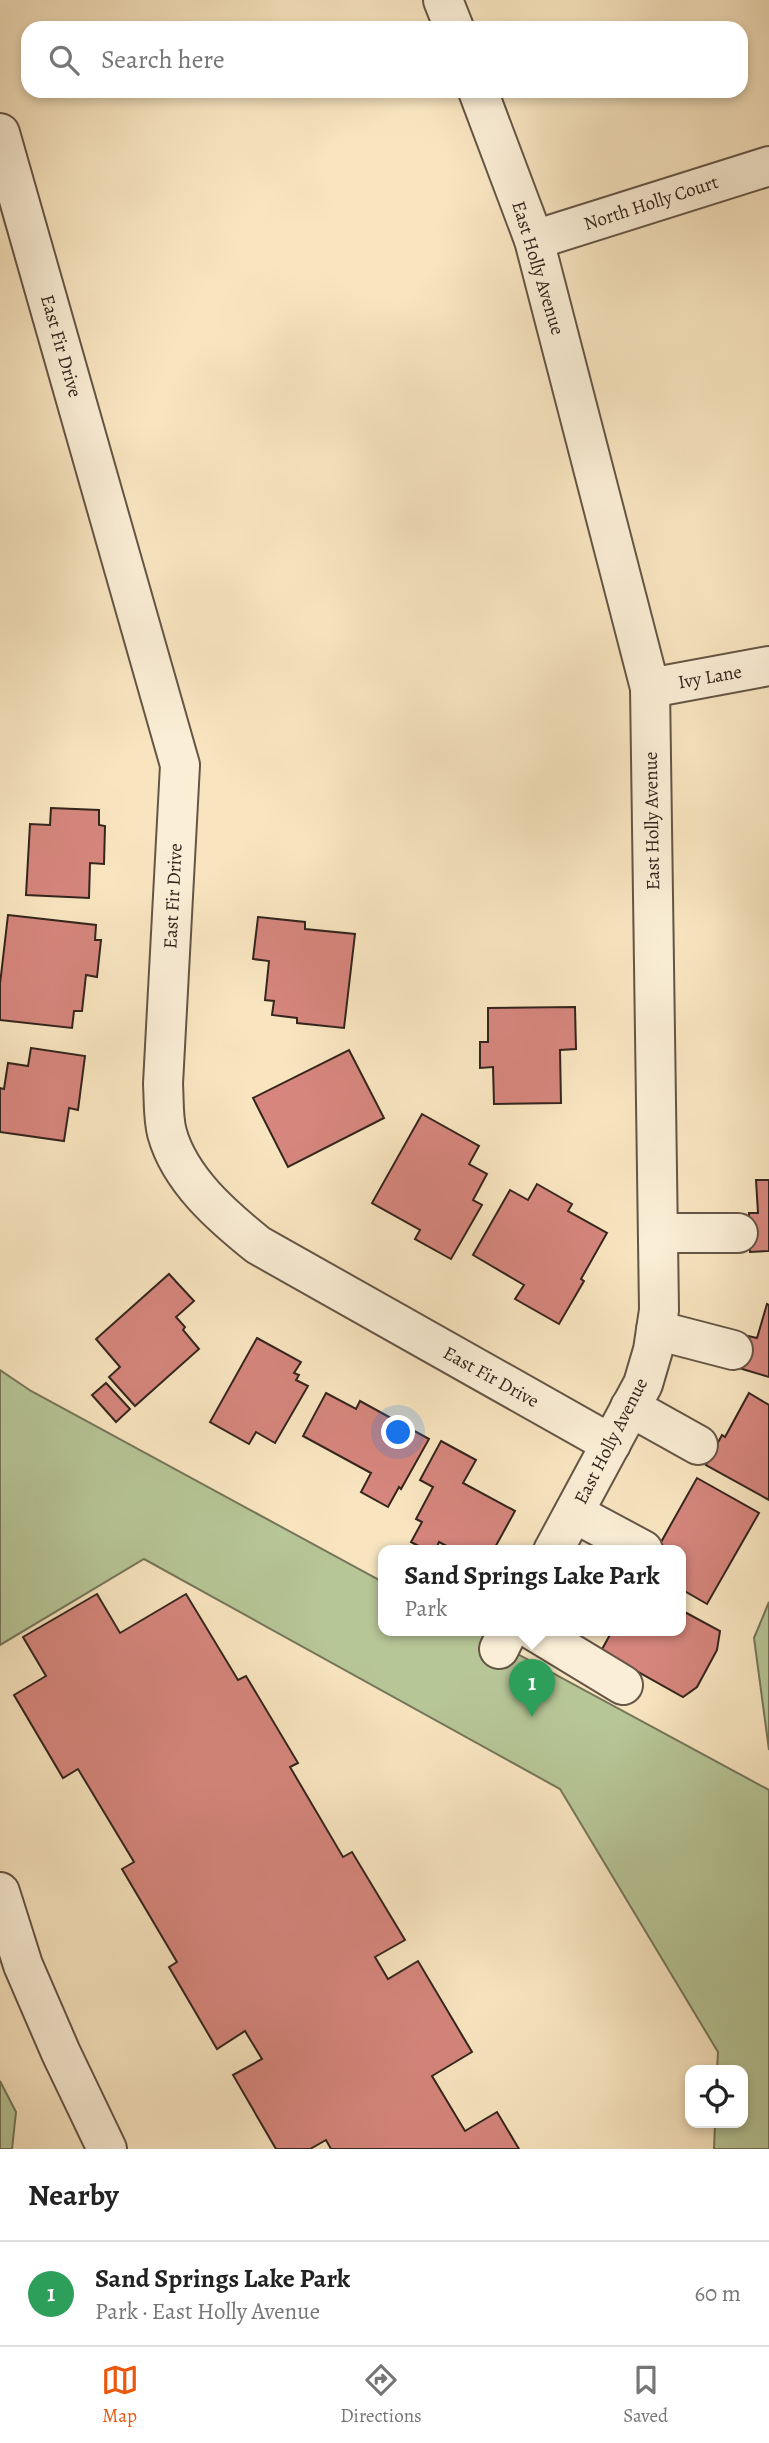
<!DOCTYPE html>
<meta charset="utf-8">
<style>
:root{--surface:#fff;--page:#f2f2f2;--text:#222;--muted:#767676;--line:#e0e0e0;--accent:#ea580c}
body{margin:0;font-family:Alegreya,serif;background:var(--page);color:var(--text)}
.controls{position:absolute;right:21px;bottom:21px;display:grid;overflow:hidden;border-radius:14px;box-shadow:0 4px 10px #0003}
.controls button{width:63px;height:63px;display:grid;place-items:center;padding:0;border:0;border-bottom:2px solid var(--line);background:var(--surface);color:var(--text);font:35px sans-serif}
.you{position:absolute;left:399px;top:1433px;width:24px;height:24px;margin:-18px;border:5px solid #fff;border-radius:50%;background:#1a73e8;box-shadow:0 0 0 10px #1a73e833}
.badge{display:grid;place-items:center;width:46px;height:46px;border-radius:50%;background:var(--accent);color:#fff;font-size:23px;font-weight:700}
.pin{position:absolute;translate:-50% -58px;filter:drop-shadow(0 2px 4px #0008)}
.pin::after{content:'';position:absolute;top:37px;width:24px;height:21px;background:inherit;clip-path:polygon(0 0,100% 0,50% 100%)}
.popup{position:absolute;left:378px;top:1545px;width:308px;height:91px;box-sizing:border-box;display:grid;place-content:center;border-radius:14px;background:var(--surface);filter:drop-shadow(0 2px 5px #0005);font-size:23px;white-space:nowrap;color:var(--muted)}
.popup b{font-size:26px;color:var(--text)}
.popup::after{content:'';position:absolute;left:50%;top:100%;margin-left:-14px;border:14px solid transparent;border-top-color:var(--surface)}
.list{margin:0;padding:0;list-style:none}
h2{display:flex;justify-content:space-between;align-items:center;height:91px;margin:0;padding:0 28px;font-size:30px}
h2 small{font-size:23px;font-weight:400;color:var(--muted)}
.list li{display:grid;grid-template-columns:46px 1fr auto;gap:21px;align-items:center;box-sizing:border-box;height:105px;padding:0 28px;border-top:2px solid var(--line)}
.list b{display:block;font-size:26px;white-space:nowrap}
.list p{margin:0;font-size:23px;white-space:nowrap;color:var(--muted)}
.list em{font-size:23px;font-style:normal;color:var(--muted)}
.icon{flex:none;width:38px;height:38px;fill:none;stroke:currentColor;stroke-width:2;stroke-linecap:round;stroke-linejoin:round}
.map{position:relative;flex:none;width:769px;height:2149px;overflow:hidden}
.search{position:absolute;background:var(--surface);box-shadow:0 4px 10px #0003;left:21px;right:21px;top:21px;height:77px;display:flex;align-items:center;gap:18px;box-sizing:border-box;padding:0 24px;border-radius:21px;color:var(--muted);font-size:26px}
.sheet{height:196px;background:var(--surface)}
nav{display:flex;justify-content:space-around;align-items:center;box-sizing:border-box;height:98px;border-top:2px solid var(--line);background:var(--surface);font-size:19px;color:var(--muted)}
nav a{display:grid;justify-items:center;gap:4px}
nav .on{color:var(--accent)}
.map>svg:first-child{display:block}
</style>
<div class="map">
<svg width="769" height="2149" viewBox="0 0 769 2149">
<rect width="100%" height="100%" fill="#f8e5c0"/>
<filter id="stains"><feTurbulence type="fractalNoise" baseFrequency=".00286" numOctaves="4"/><feColorMatrix values="0 0 0 0 .2 0 0 0 0 .09 0 0 0 0 .02 0 0 0 .5 -.17"/></filter>
<radialGradient id="worn" r=".72"><stop offset=".6" stop-color="#630" stop-opacity="0"/><stop offset="1" stop-color="#630" stop-opacity=".3"/></radialGradient>
<g fill="#b7c697" stroke="#76765a" stroke-width="2">
<polygon points="0,1370 31,1391 383,1582 383,1631 475,1631 769,1790 769,2149 714,2149 715,2123 743,2123 743,2070 717,2070 718,2052 560,1789 144,1559 0,1645"/>
<polygon points="769,1602 769,1750 754,1638"/>
<polygon points="0,2081 16,2112 12,2149 0,2149"/>
</g>
<g fill="#d6867d" stroke="#34251d" stroke-width="2">
<polygon points="51,808 99,810 99,825 105,826 104,864 90,863 89,898 26,895 30,824 50,825"/>
<polygon points="8,915 96,925 95,940 101,940 97,977 86,975 82,1011 74,1011 72,1028 0,1020 0,984"/>
<polygon points="258,917 305,922 305,929 355,934 344,1028 297,1023 297,1018 272,1015 274,1001 265,1000 269,961 253,959"/>
<polygon points="575,1007 576,1049 560,1050 561,1103 494,1104 493,1067 480,1068 480,1042 488,1042 488,1008"/>
<polygon points="31,1048 85,1056 78,1110 69,1108 64,1141 0,1132 0,1088 4,1089 8,1063 28,1066"/>
<polygon points="349,1050 384,1118 288,1167 253,1098"/>
<polygon points="422,1114 479,1146 469,1164 487,1174 473,1200 482,1205 451,1259 415,1239 420,1230 372,1203"/>
<polygon points="756,1180 769,1180 769,1251 750,1252 749,1213 758,1213"/>
<polygon points="537,1184 572,1204 568,1211 607,1233 581,1279 584,1281 559,1324 515,1299 524,1285 473,1255 510,1190 528,1200"/>
<polygon points="169,1274 194,1301 176,1317 185,1327 183,1330 199,1349 135,1406 109,1377 120,1367 96,1339"/>
<polygon points="767,1304 769,1305 769,1377 739,1368 748,1336 757,1338"/>
<polygon points="257,1338 301,1362 294,1373 299,1375 296,1380 308,1386 275,1443 256,1432 249,1444 210,1422"/>
<polygon points="106,1383 130,1409 116,1422 92,1395"/>
<polygon points="326,1393 356,1409 360,1401 429,1439 401,1489 399,1487 388,1507 361,1492 371,1473 303,1436"/>
<polygon points="749,1393 769,1405 769,1500 706,1465 722,1435 725,1437"/>
<polygon points="441,1441 476,1460 463,1483 515,1511 493,1551 476,1551 469,1547 467,1551 456,1551 439,1542 435,1551 428,1551 411,1542 422,1522 416,1519 433,1487 420,1480"/>
<polygon points="697,1478 759,1513 707,1604 681,1589 681,1551 656,1551"/>
<polygon points="97,1594 120,1633 186,1594 238,1680 246,1676 298,1763 290,1767 343,1857 352,1852 405,1940 375,1957 388,1979 418,1961 472,2052 432,2076 465,2131 497,2112 519,2149 331,2149 326,2140 310,2149 276,2149 233,2075 262,2059 245,2031 217,2049 169,1967 177,1962 122,1869 134,1862 78,1769 63,1778 14,1695 46,1676 23,1637"/>
<polygon points="681,1610 720,1631 717,1650 697,1687 683,1697 601,1651 612,1631 681,1631"/>
</g>
<g fill="none" stroke-linecap="round" stroke-linejoin="round">
<defs>
<g id="minor">
<polyline points="443,0 454,28"/>
<polyline points="478,91 534,240 650,688 659,1310 653,1350 643,1384 553,1551"/>
<path d="M0,133l180,632 -17,319c1,16 0,34 4,49 13,47 55,83 91,112l353,199"/>
<polyline points="534,240 769,166"/>
<polyline points="650,688 769,666"/>
<polyline points="659,1233 738,1233"/>
<polyline points="656,1330 733,1350"/>
<polyline points="630,1407 698,1445"/>
<polyline points="574,1513 643,1550"/>
<polyline points="534,1631 623,1685"/>
<polyline points="499,1649 508,1631"/>
<polyline points="0,1892 23,1965 61,2053 107,2149"/>
</g>
</defs>
<use href="#minor" stroke="#655546" stroke-width="42"/>
<use href="#minor" stroke="#faeed6" stroke-width="38"/>
</g>
<g text-anchor="middle" dominant-baseline="central" stroke-width="5" stroke-linejoin="round" paint-order="stroke">
<g font-size="19" fill="#34251d" stroke="#faeed6">
<text transform="translate(651 203) rotate(-18)">North Holly Court</text>
<text transform="translate(538 268) rotate(73)">East Holly Avenue</text>
<text transform="translate(61 346) rotate(74)">East Fir Drive</text>
<text transform="translate(710 677) rotate(-10)">Ivy Lane</text>
<text transform="translate(652 821) rotate(-91)">East Holly Avenue</text>
<text transform="translate(173 896) rotate(-87)">East Fir Drive</text>
<text transform="translate(491 1377) rotate(29)">East Fir Drive</text>
<text transform="translate(611 1441) rotate(-63)">East Holly Avenue</text>
</g>
</g>
<rect width="100%" height="100%" filter="url(#stains)"/>
<rect width="100%" height="100%" fill="url(#worn)"/>
</svg>
<div class="controls">
<button><svg class="icon" aria-label="locate" viewBox="0 0 24 24"><circle cx="12" cy="12" r="6"/><path d="M12 2v4M12 18v4M2 12h4M18 12h4"/></svg></button>
</div>
<div class="you"></div>
<div class="pin badge" style="left:532px;top:1717px;background:#2e9e5b">1</div>
<div class="popup"><b>Sand Springs Lake Park</b>Park</div>
<div class="search"><svg class="icon" aria-label="search" viewBox="0 0 24 24"><circle cx="10" cy="10" r="6"/><path d="M15 15l6 6"/></svg>Search here</div>
</div>
<section class="sheet">
<h2>Nearby<small></small></h2>
<ul class="list">
<li><span class="badge" style="background:#2e9e5b">1</span><div><b>Sand Springs Lake Park</b><p>Park · East Holly Avenue</p></div><em>60 m</em></li>
</ul>
</section>
<nav>
<a class="on"><svg class="icon" aria-label="map" viewBox="0 0 24 24"><path d="M3 6l6-2 6 2 6-2v14l-6 2-6-2-6 2zM9 4v14M15 6v14"/></svg>Map</a>
<a><svg class="icon" aria-label="directions" viewBox="0 0 24 24"><path d="M12 3l9 9-9 9-9-9zM9 14v-3h6M13 9l2 2-2 2"/></svg>Directions</a>
<a><svg class="icon" aria-label="saved" viewBox="0 0 24 24"><path d="M7 4h10v16l-5-4-5 4z"/></svg>Saved</a>
</nav>
